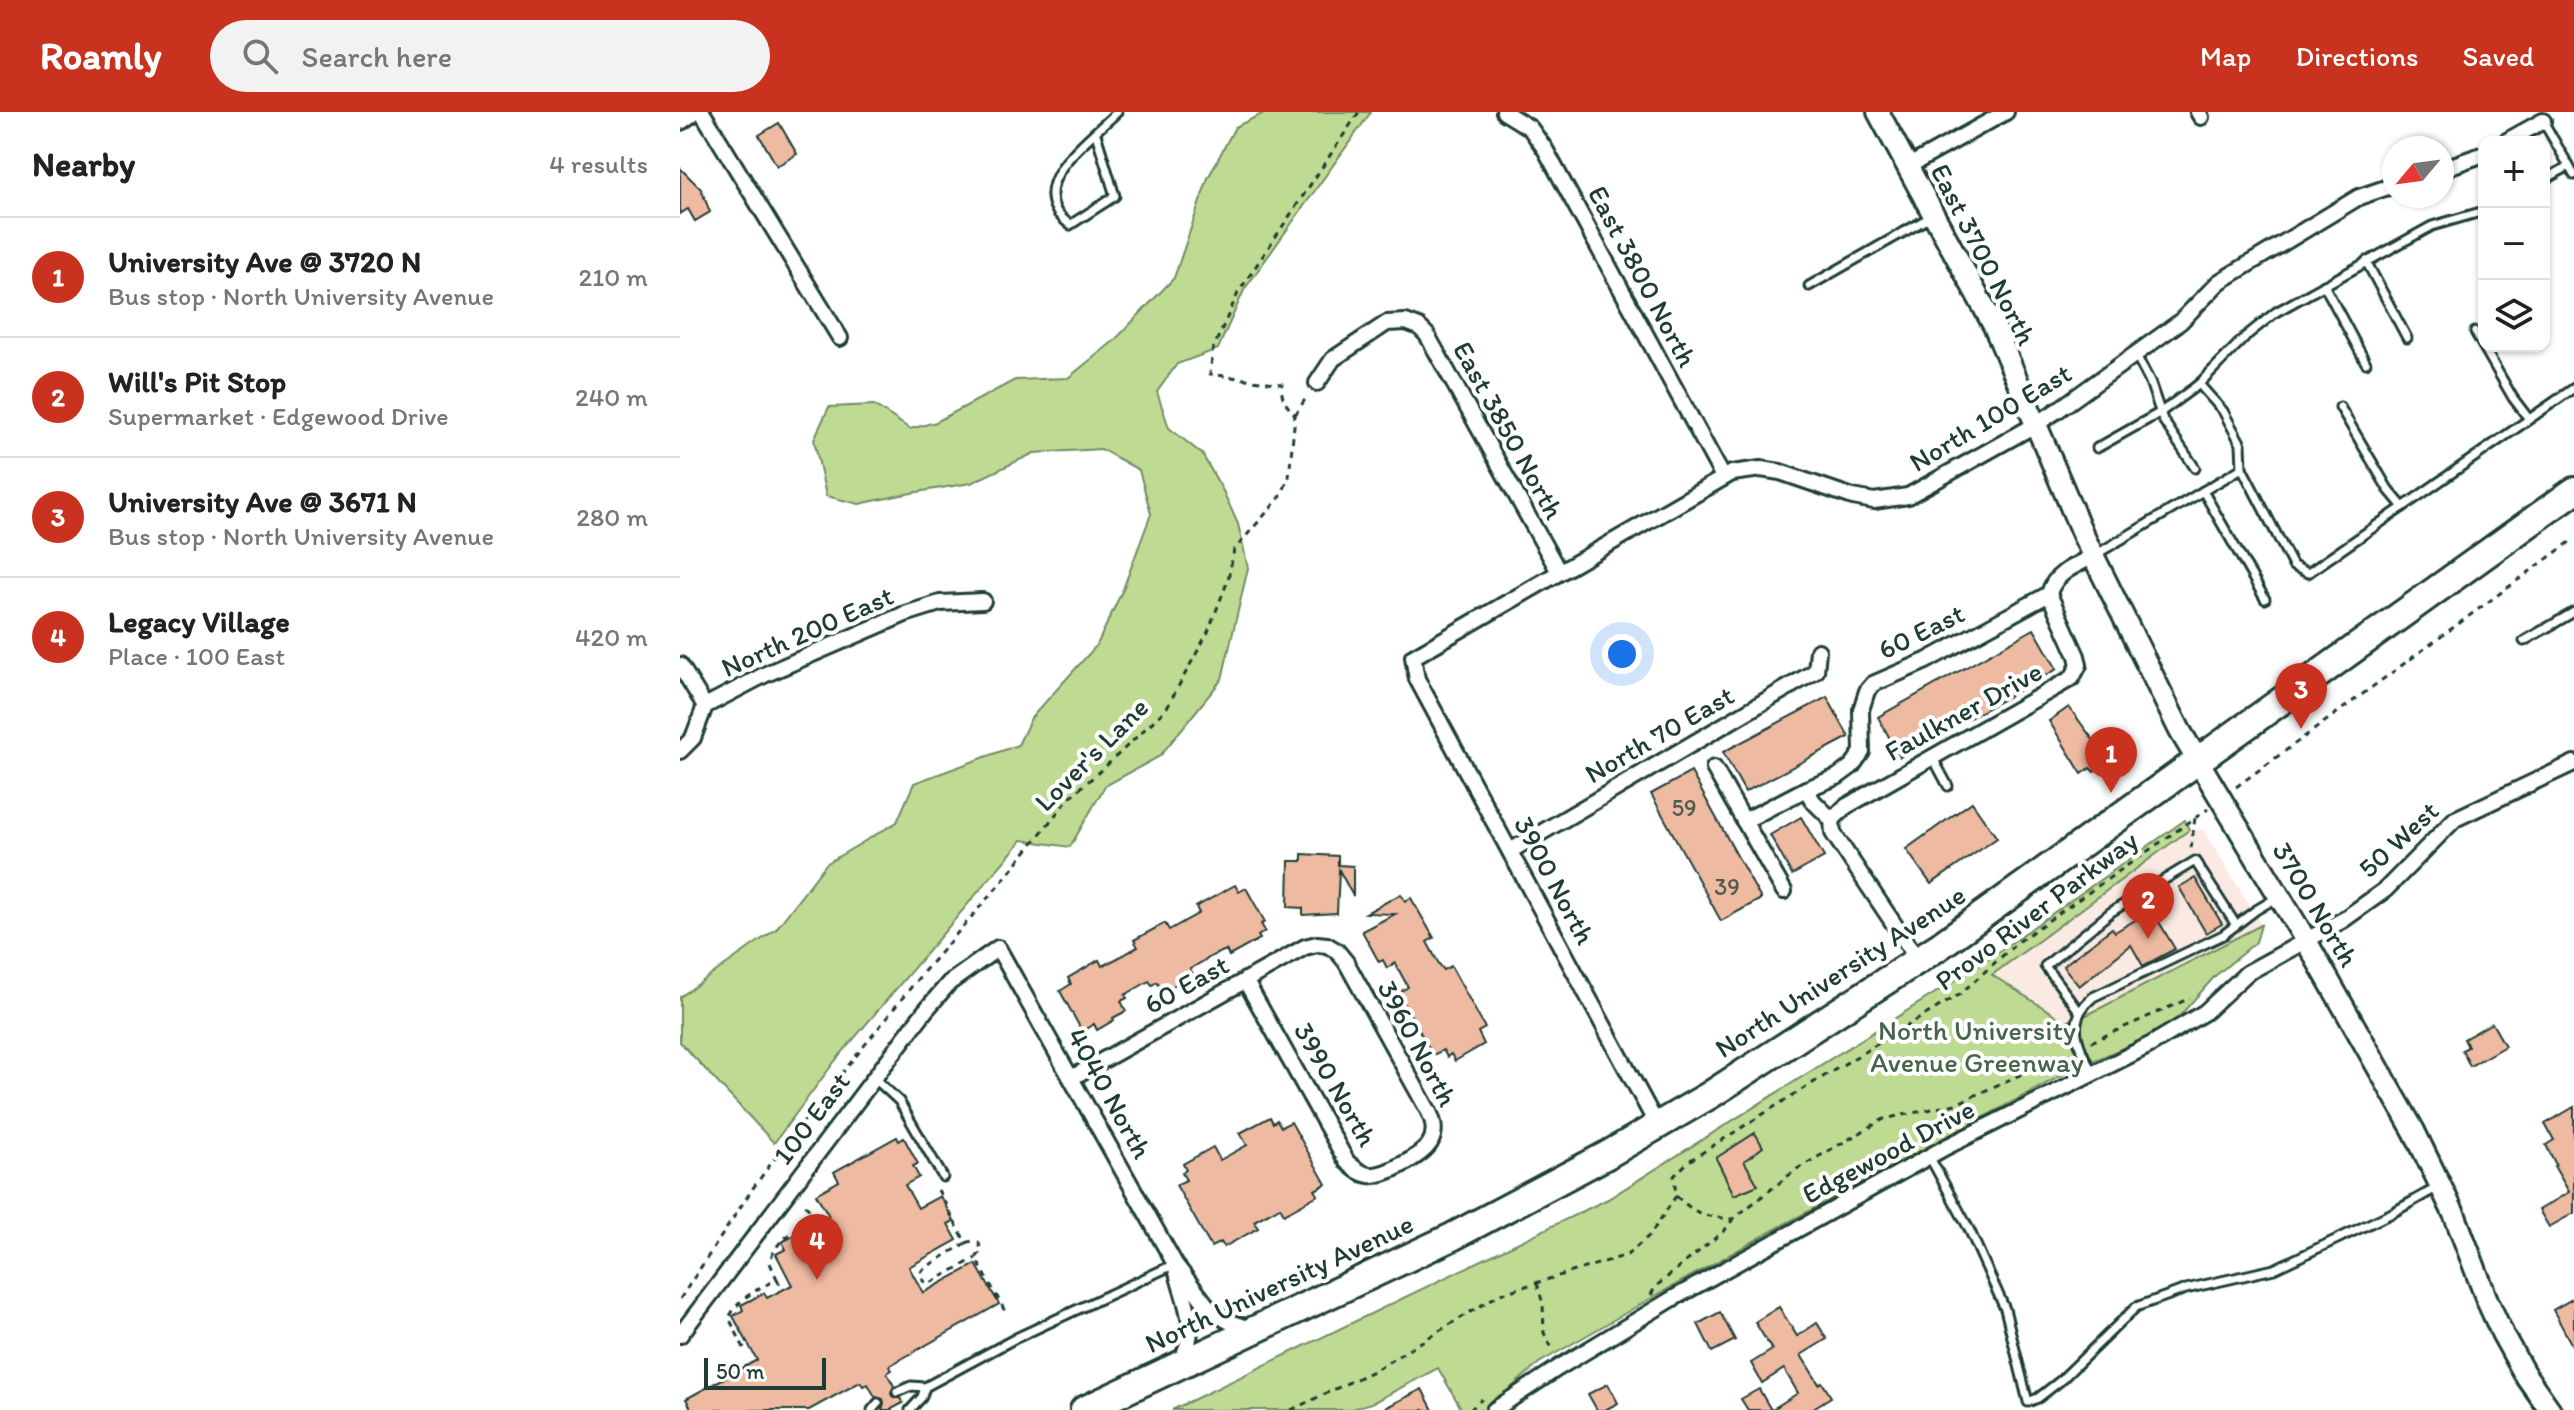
<!DOCTYPE html>
<meta charset="utf-8">
<style>
:root{--surface:#fff;--page:#f2f2f2;--text:#222;--muted:#767676;--line:#e0e0e0;--accent:#c8321e}
body{margin:0;font-family:Itim,sans-serif;background:var(--page);color:var(--text)}
.controls{position:absolute;right:24px;top:24px;display:grid;overflow:hidden;border-radius:16px;box-shadow:0 2px 6px #0004}
.controls button{width:72px;height:72px;display:grid;place-items:center;padding:0;border:0;border-bottom:2px solid var(--line);background:var(--surface);color:var(--text);font:40px sans-serif}
.compass{position:absolute;left:1702px;top:24px;width:72px;height:72px;border-radius:50%;background:var(--surface);box-shadow:0 2px 6px #0004;rotate:241deg}
.scale{position:absolute;left:24px;bottom:20px;width:122px;box-sizing:border-box;padding-left:8px;border:4px solid #1f3d34;border-top:0;font-size:22px;line-height:28px;white-space:nowrap;color:#1f3d34;-webkit-text-stroke:6px #fff;paint-order:stroke}
.you{position:absolute;left:942px;top:542px;width:28px;height:28px;margin:-20px;border:6px solid #fff;border-radius:50%;background:#1a73e8;box-shadow:0 0 0 12px #1a73e833}
.badge{display:grid;place-items:center;width:52px;height:52px;border-radius:50%;background:var(--accent);color:#fff;font-size:26px;font-weight:700}
.pin{position:absolute;translate:-50% -66px;filter:drop-shadow(0 2px 4px #0008)}
.pin::after{content:'';position:absolute;top:42px;width:28px;height:24px;background:inherit;clip-path:polygon(0 0,100% 0,50% 100%)}
.list{margin:0;padding:0;list-style:none}
h2{display:flex;justify-content:space-between;align-items:center;height:104px;margin:0;padding:0 32px;font-size:34px}
h2 small{font-size:26px;font-weight:400;color:var(--muted)}
.list li{display:grid;grid-template-columns:52px 1fr auto;gap:24px;align-items:center;box-sizing:border-box;height:120px;padding:0 32px;border-top:2px solid var(--line)}
.list b{display:block;font-size:30px;white-space:nowrap}
.list p{margin:0;font-size:26px;white-space:nowrap;color:var(--muted)}
.list em{font-size:26px;font-style:normal;color:var(--muted)}
.icon{flex:none;width:44px;height:44px;fill:none;stroke:currentColor;stroke-width:2;stroke-linecap:round;stroke-linejoin:round}
.map{position:relative;flex:none;width:1894px;height:1298px;overflow:hidden}
header{display:flex;align-items:center;gap:48px;box-sizing:border-box;height:112px;padding:0 40px;background:var(--accent);color:#fff}
header strong{font-size:38px}
nav{display:flex;gap:44px;margin-inline-start:auto;font-size:28px}
.search{width:560px;height:72px;background:var(--page);display:flex;align-items:center;gap:20px;box-sizing:border-box;padding:0 28px;border-radius:44px;color:var(--muted);font-size:30px}
main{display:flex}
aside{flex:1;background:var(--surface)}
.map>svg:first-child{display:block}
</style>
<header>
<strong>Roamly</strong>
<div class="search"><svg class="icon" aria-label="search" viewBox="0 0 24 24"><circle cx="10" cy="10" r="6"/><path d="M15 15l6 6"/></svg>Search here</div>
<nav><a>Map</a><a>Directions</a><a>Saved</a></nav>
</header>
<main>
<aside>
<h2>Nearby<small>4 results</small></h2>
<ul class="list">
<li><span class="badge">1</span><div><b>University Ave @ 3720 N</b><p>Bus stop · North University Avenue</p></div><em>210 m</em></li>
<li><span class="badge">2</span><div><b>Will's Pit Stop</b><p>Supermarket · Edgewood Drive</p></div><em>240 m</em></li>
<li><span class="badge">3</span><div><b>University Ave @ 3671 N</b><p>Bus stop · North University Avenue</p></div><em>280 m</em></li>
<li><span class="badge">4</span><div><b>Legacy Village</b><p>Place · 100 East</p></div><em>420 m</em></li>
</ul>
</aside>
<div class="map">
<svg width="1894" height="1298" viewBox="0 0 1894 1298">
<rect width="100%" height="100%" fill="#fff"/>
<filter id="ink" filterUnits="userSpaceOnUse"><feTurbulence type="fractalNoise" baseFrequency=".0125" numOctaves="2"/><feDisplacementMap in="SourceGraphic" scale="16" xChannelSelector="R" yChannelSelector="G"/><feConvolveMatrix kernelMatrix="1 2 1 2 8 2 1 2 1" color-interpolation-filters="sRGB"/></filter>
<g filter="url(#ink)">
<polygon fill="#faeae3" points="1509,718 1524,718 1581,813 1409,902 1385,910 1312,863 1345,833"/>
<g fill="#bfdb93" stroke="#6f8c64" stroke-width="2">
<polygon points="586,0 691,0 564,178 538,237 497,252 477,280 489,316 522,342 543,379 558,412 568,456 542,567 480,644 425,674 390,735 342,728 155,949 94,1031 0,930 0,885 96,817 146,752 217,710 234,671 338,633 351,606 417,533 443,477 471,402 459,358 421,337 354,341 291,371 231,381 179,392 146,384 134,327 149,295 194,293 230,317 256,310 335,268 388,266 435,228 494,166 528,66 555,15"/>
<polygon points="1505,708 1509,718 1312,863 1386,910 1409,902 1581,813 1576,830 1535,864 1489,916 1388,960 1103,1113 968,1188 859,1251 806,1298 782,1298 758,1256 694,1290 669,1298 492,1298 928,1087 1298,854"/>
</g>
<g fill="#efbaa2" stroke="#1f3d34" stroke-width="2">
<polygon points="99,11 117,42 97,54 79,23"/>
<polygon points="0,56 21,77 30,100 15,109 8,97 0,102"/>
<polygon points="1354,517 1377,557 1220,645 1198,605"/>
<polygon points="1147,585 1169,625 1065,680 1043,640"/>
<polygon points="1389,595 1417,633 1421,630 1433,646 1414,660 1410,656 1402,662 1369,609"/>
<polygon points="1011,660 1081,787 1041,809 971,682"/>
<polygon points="1292,690 1317,726 1251,772 1226,737"/>
<polygon points="1121,705 1144,745 1112,763 1090,723"/>
<polygon points="622,742 658,744 658,753 673,754 673,784 659,758 657,801 623,803 623,796 608,795 609,749 622,749"/>
<polygon points="1515,766 1542,812 1526,821 1499,775"/>
<polygon points="555,773 559,780 566,776 585,810 581,812 585,819 578,824 580,827 549,844 546,838 534,843 510,857 513,862 483,880 477,870 472,873 469,869 445,883 447,886 441,889 446,899 433,906 434,908 417,918 414,912 402,919 380,879 391,872 388,866 419,848 422,854 436,847 458,835 454,828 485,811 489,818 519,801 516,795"/>
<polygon points="721,782 725,789 731,786 754,826 747,830 759,852 764,858 771,854 805,916 798,920 804,932 775,949 771,942 767,945 763,938 753,943 718,881 728,875 715,851 707,856 703,848 699,850 682,819 715,802 686,801"/>
<polygon points="1472,798 1495,837 1463,854 1451,833 1399,874 1383,854 1432,816 1435,820"/>
<polygon points="1812,911 1825,934 1790,954 1782,938 1788,935 1784,927"/>
<polygon points="1894,995 1894,1101 1869,1115 1859,1098 1889,1080 1874,1054 1876,1053 1866,1033 1874,1028 1865,1012"/>
<polygon points="590,1005 593,1011 597,1008 601,1015 611,1010 646,1072 635,1078 638,1083 604,1102 600,1095 574,1109 578,1116 544,1135 541,1130 531,1135 496,1073 506,1068 502,1061 506,1058 503,1052 533,1035 540,1048 567,1033 560,1021"/>
<polygon points="1075,1021 1083,1035 1064,1049 1078,1073 1054,1083 1036,1046"/>
<polygon points="217,1025 219,1029 224,1026 238,1052 233,1054 239,1065 225,1073 238,1096 260,1084 274,1109 268,1112 277,1128 229,1155 243,1181 296,1152 319,1192 209,1254 212,1258 207,1261 214,1274 211,1282 214,1286 220,1286 223,1291 210,1298 202,1298 204,1291 203,1287 195,1285 188,1272 183,1274 180,1270 129,1298 12,1298 6,1287 77,1248 53,1204 63,1198 61,1193 84,1181 87,1186 112,1173 96,1142 106,1137 102,1130 149,1104 136,1082 159,1069 154,1060"/>
<polygon points="1894,1186 1894,1237 1873,1198"/>
<polygon points="1099,1195 1117,1224 1137,1211 1147,1227 1121,1243 1139,1272 1142,1270 1151,1285 1130,1298 1068,1298 1061,1287 1079,1277 1091,1298 1118,1281 1104,1257 1082,1271 1071,1251 1092,1238 1075,1210"/>
<polygon points="1040,1200 1055,1228 1032,1240 1018,1212"/>
<polygon points="928,1272 938,1291 925,1298 917,1298 908,1282"/>
<polygon points="742,1277 753,1298 701,1298"/>
</g>
<g fill="none" stroke-linecap="round" stroke-linejoin="round">
<defs>
<g id="lane">
<polyline points="1863,9 1894,63"/>
<path d="M416,22l19,62 -45,29c-4,-4 -10,-8 -13,-13 -23,-37 38,-77 60,-100"/>
<polyline points="1864,68 1889,54"/>
<polyline points="1686,149 1727,226"/>
<polyline points="1644,173 1686,251"/>
<polyline points="1129,174 1252,104"/>
<polyline points="1795,220 1833,286 1849,307"/>
<polyline points="1456,243 1470,270 1483,308 1515,356"/>
<polyline points="1660,295 1708,377 1723,395"/>
<polyline points="1417,336 1481,300 1519,272"/>
<polyline points="1562,356 1561,332 1543,299 1519,272 1566,224 1596,200 1752,114 1804,99"/>
<polyline points="1523,379 1585,487"/>
<polyline points="1415,443 1562,356 1613,454 1628,461 1894,276"/>
<polyline points="1844,529 1894,500"/>
<polyline points="1253,646 1268,674"/>
<polyline points="1399,899 1365,854 1431,800 1515,749 1556,813"/>
<path d="M1413,962c-14,-28 -29,-53 0,-77l130,-62 33,-25 22,-13"/>
<polyline points="194,966 219,989 263,1065"/>
<polyline points="1249,1044 1289,1117 1325,1197 1348,1290 1358,1286 1380,1269 1456,1195 1506,1177 1594,1157 1712,1101 1758,1075"/>
<polyline points="217,1280 231,1274 245,1275 336,1226 495,1152"/>
<polyline points="192,1298 198,1291"/>
<polyline points="230,1298 242,1285 245,1275"/>
</g>
<g id="street">
<polyline points="22,0 160,226"/>
<polyline points="824,0 850,16 865,37 1043,365"/>
<polyline points="1518,0 1521,5"/>
<polyline points="1825,30 1863,9"/>
<polyline points="1227,55 1326,0"/>
<polyline points="1762,57 1804,42"/>
<polyline points="637,271 653,247 707,211 726,210 739,215 747,223 879,460"/>
<polyline points="0,553 25,594"/>
<polyline points="0,639 13,626 25,594 86,562 225,502 260,491 303,489"/>
<polyline points="1034,656 1104,779"/>
<polyline points="1126,677 1133,689 1152,708 1153,721 1238,848"/>
<path d="M1152,708l13,-13 227,-129 7,-13 -2,-9 -28,-62c5,-21 27,-29 45,-38"/>
<polyline points="1064,709 1126,677 1157,665 1172,654 1182,640 1181,598 1187,579 1193,572 1246,549 1369,482"/>
<polyline points="830,739 1136,559 1138,539"/>
<path d="M393,965l232,-130 12,-3 10,1 10,6 9,11 83,150c5,10 7,21 1,31 -8,13 -46,34 -61,32 -9,-1 -15,-7 -22,-13l-102,-182"/>
<polyline points="977,1013 737,567 733,545 1052,361 1081,357 1100,360 1173,385 1194,389 1228,384 1355,313 1378,298 1500,210 1539,170 1679,85 1714,73"/>
<path d="M496,1156c8,37 25,58 4,94"/>
<polyline points="0,1223 245,899 269,871 318,836 495,1152 532,1200 550,1210 572,1218"/>
<polyline points="814,1298 878,1256 992,1187 1266,1035 1470,933 1525,900 1567,861 1663,808 1705,778 1775,707 1894,651"/>
</g>
<g id="secondary">
<polyline points="1198,0 1314,214 1403,423 1500,619 1625,827 1734,1019 1775,1104 1807,1188 1823,1223 1844,1261 1870,1298"/>
<polyline points="0,7 10,0"/>
</g>
<polyline id="highway" points="404,1298 772,1125 927,1043 1030,983 1258,835 1894,379"/>
</defs>
<use href="#lane" stroke="#1f3d34" stroke-width="13"/>
<use href="#street" stroke="#1f3d34" stroke-width="20"/>
<use href="#secondary" stroke="#1f3d34" stroke-width="26"/>
<use href="#highway" stroke="#1f3d34" stroke-width="32"/>
<g stroke="#1f3d34" stroke-width="3" stroke-dasharray="6 6" stroke-linecap="butt">
<polyline points="615,303 628,283"/>
<polyline points="1556,675 1894,427"/>
<polyline points="1511,736 1515,706"/>
<polyline points="1411,930 1510,886"/>
<polyline points="258,1078 286,1131 292,1129 299,1131 301,1139 296,1146 327,1203"/>
<path d="M996,1084c21,19 29,21 57,23l64,-50 87,-50 72,-15 114,-52"/>
<polyline points="286,1131 243,1157 241,1160 243,1169 250,1171 296,1146"/>
<polyline points="97,1167 102,1177"/>
<polyline points="857,1171 863,1192 864,1221 874,1240"/>
<polyline points="971,1183 975,1175 1045,1118 1053,1107"/>
<path d="M0,1187l73,-111 31,-42 136,-170 79,-91 70,-87 38,-33 59,-56 42,-77 20,-52 6,-30 47,-54 8,-19 6,-62c-9,-10 -15,-18 -13,-31l-72,-10 3,-25 25,-56 121,-181"/>
<path d="M64,1236l-15,-30c10,-21 28,-28 48,-39l-7,-16c4,-24 26,-32 46,-44l-14,-19"/>
<polyline points="611,1298 695,1258 820,1182 947,1143 970,1123 996,1084 994,1064 1009,1049 1118,980 1280,882 1339,829 1528,697"/>
<polyline points="790,1298 802,1287"/>
</g>
<use href="#lane" stroke="#fff" stroke-width="7"/>
<use href="#street" stroke="#fff" stroke-width="14"/>
<use href="#secondary" stroke="#fff" stroke-width="20"/>
<use href="#highway" stroke="#fff" stroke-width="26"/>
</g>
</g>
<g text-anchor="middle" dominant-baseline="central" stroke-width="8" stroke-linejoin="round" paint-order="stroke">
<g font-size="24" fill="#535c50">
<text x="1004" y="695">59</text>
<text x="1047" y="774">39</text>
</g>
<g font-size="28" fill="#1f3d34" stroke="#fff">
<text transform="translate(1304 142) rotate(63)">East 3700 North</text>
<text transform="translate(963 164) rotate(62)">East 3800 North</text>
<text transform="translate(1310 305) rotate(-31)">North 100 East</text>
<text transform="translate(829 318) rotate(61)">East 3850 North</text>
<text transform="translate(127 519) rotate(-24)">North 200 East</text>
<text transform="translate(1241 519) rotate(-26)">60 East</text>
<text transform="translate(1283 599) rotate(-29)">Faulkner Drive</text>
<text transform="translate(979 622) rotate(-30)">North 70 East</text>
<text transform="translate(411 642) rotate(-45)">Lover's Lane</text>
<text transform="translate(1718 727) rotate(-43)">50 West</text>
<text transform="translate(875 768) rotate(62)">3900 North</text>
<text transform="translate(1636 792) rotate(59)">3700 North</text>
<text transform="translate(1356 798) rotate(-37)">Provo River Parkway</text>
<text transform="translate(1160 859) rotate(-33)">North University Avenue</text>
<text transform="translate(506 872) rotate(-29)">60 East</text>
<text transform="translate(738 931) rotate(62)">3960 North</text>
<text transform="translate(656 972) rotate(60)">3990 North</text>
<text transform="translate(430 981) rotate(61)">4040 North</text>
<text transform="translate(131 1006) rotate(-53)">100 East</text>
<text transform="translate(1208 1039) rotate(-28)">Edgewood Drive</text>
<text transform="translate(599 1171) rotate(-25)">North University Avenue</text>
</g>
<g font-size="28" fill="#47644c" stroke="#fff">
<text x="1297" y="918">North University<tspan x="1297" dy="32">Avenue Greenway</tspan></text>
</g>
</g>
</svg>
<div class="controls">
<button>+</button>
<button>−</button>
<button><svg class="icon" aria-label="layers" viewBox="0 0 24 24"><path d="M12 4l9 5-9 5-9-5zM3 14l9 5 9-5"/></svg></button>
</div>
<svg class="compass" viewBox="-18 -18 36 36"><path d="M0-13l5 13h-10z" fill="#e53935"/><path d="M0 13l5-13h-10z" fill="#767676"/></svg>
<div class="scale">50 m</div>
<div class="you"></div>
<div class="pin badge" style="left:1431px;top:681px">1</div>
<div class="pin badge" style="left:1468px;top:827px">2</div>
<div class="pin badge" style="left:1621px;top:617px">3</div>
<div class="pin badge" style="left:137px;top:1168px">4</div>
</div>
</main>
